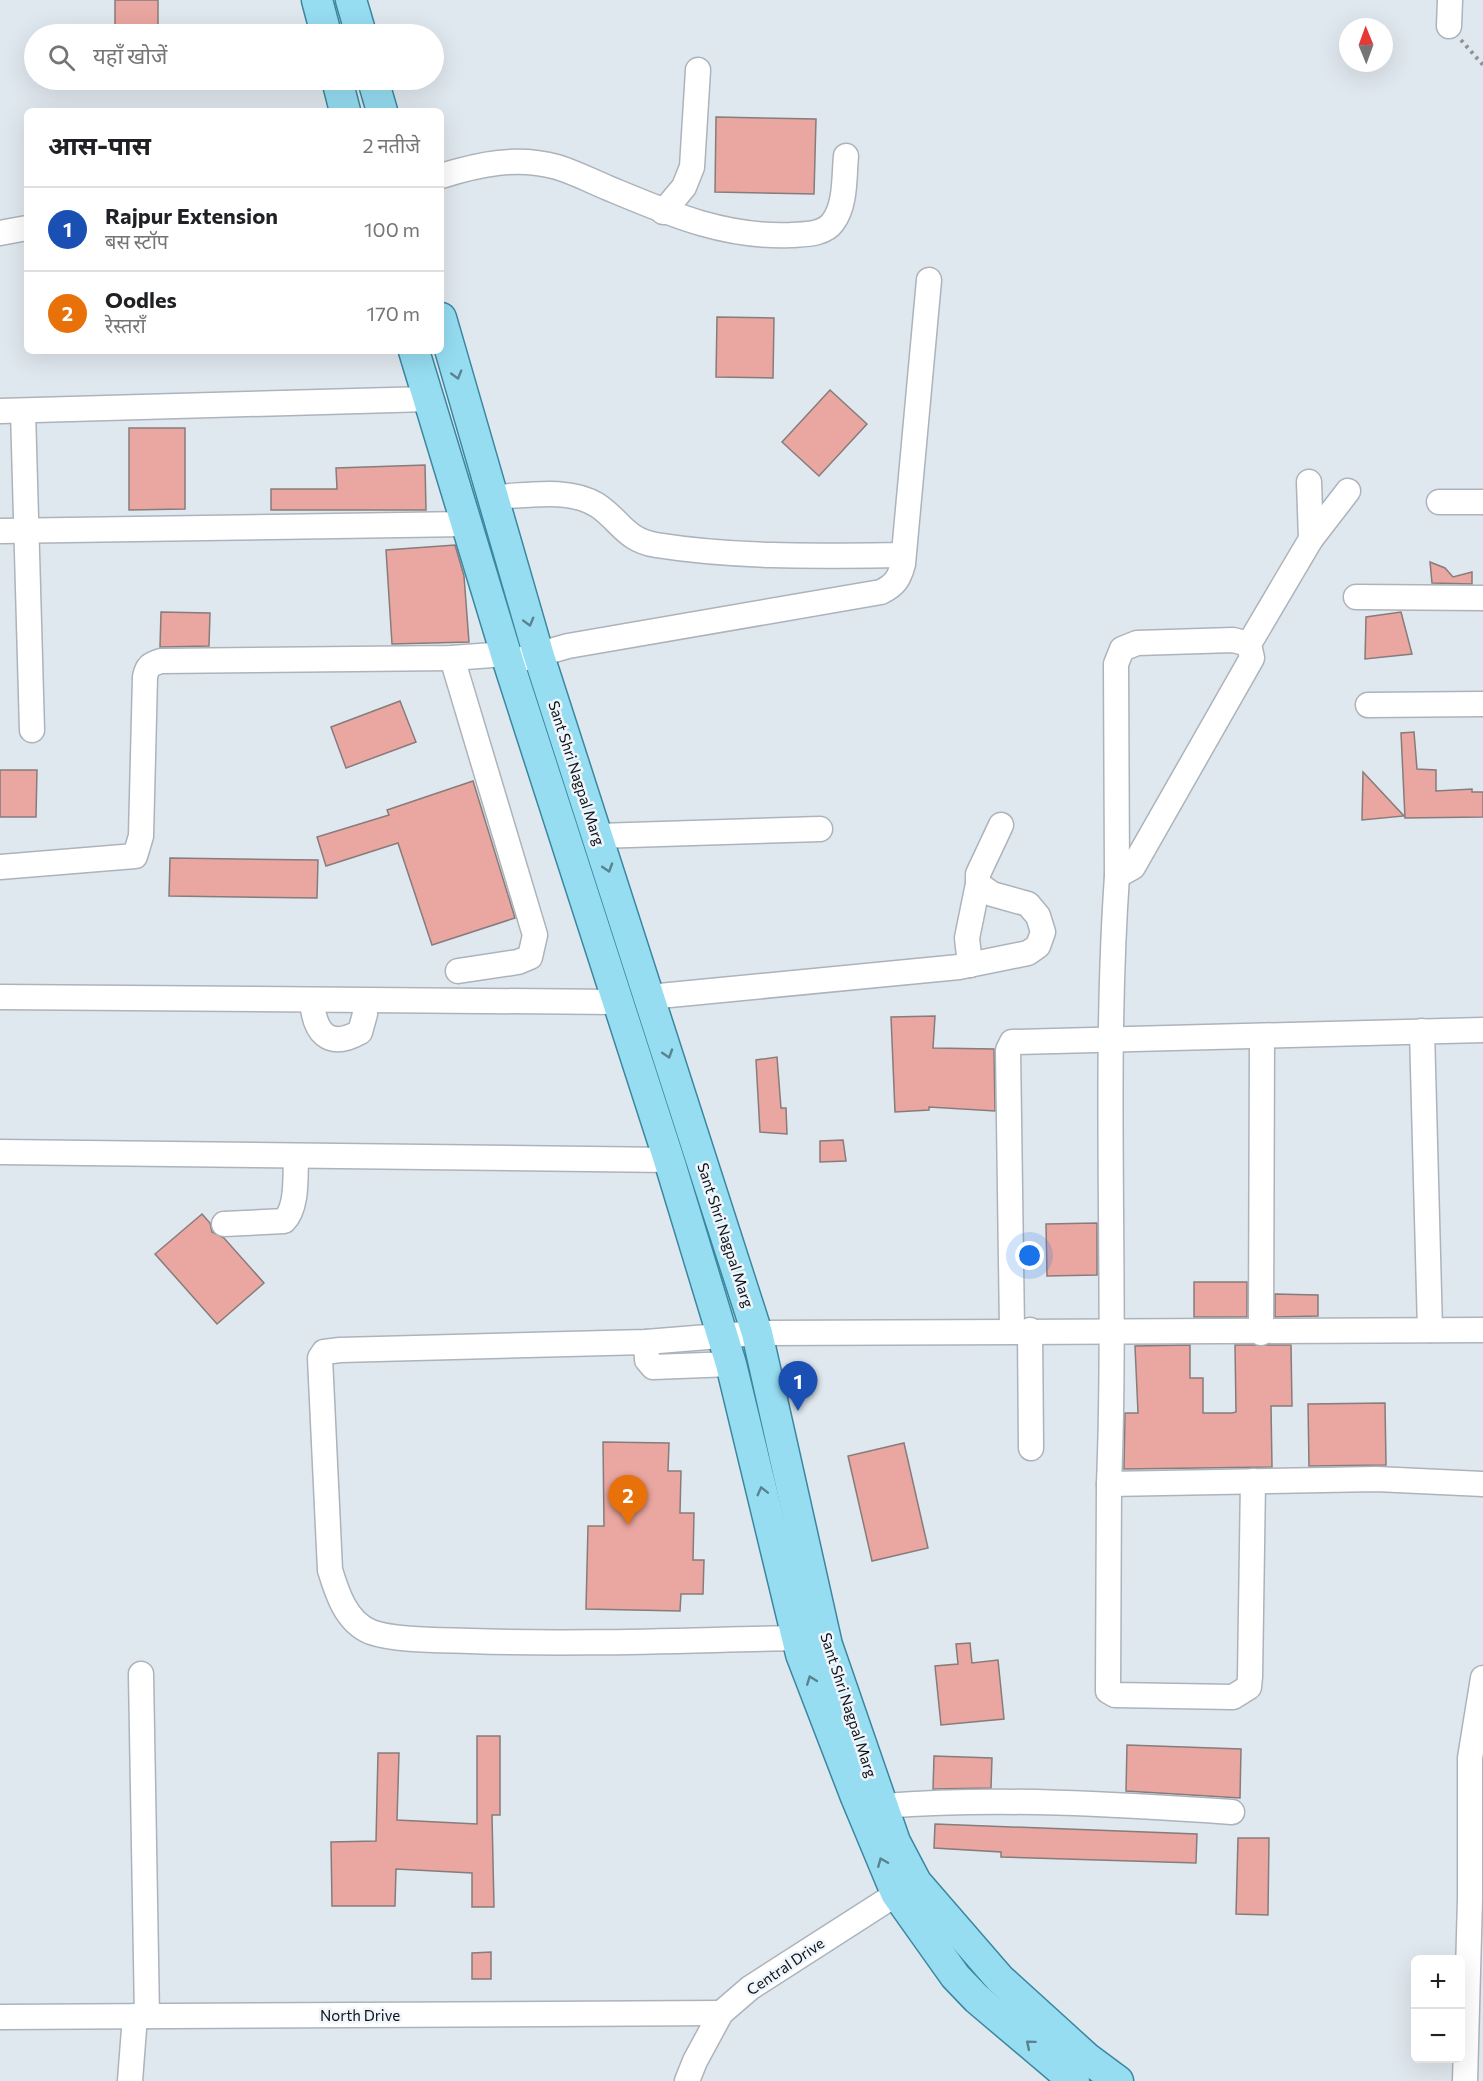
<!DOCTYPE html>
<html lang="hi">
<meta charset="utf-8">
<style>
:root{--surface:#fff;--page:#f2f2f2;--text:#202124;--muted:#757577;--line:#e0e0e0;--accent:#26647a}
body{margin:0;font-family:Commissioner,"Noto Sans Devanagari",sans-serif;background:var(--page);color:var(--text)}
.controls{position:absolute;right:18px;bottom:18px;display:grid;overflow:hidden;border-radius:9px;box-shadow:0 6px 24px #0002}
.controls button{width:54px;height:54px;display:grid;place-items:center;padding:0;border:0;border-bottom:2px solid var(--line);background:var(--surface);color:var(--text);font:30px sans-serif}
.compass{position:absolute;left:1339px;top:18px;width:54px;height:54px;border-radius:50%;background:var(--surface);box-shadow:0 6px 24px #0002;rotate:359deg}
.you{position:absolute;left:1030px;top:1256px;width:21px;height:21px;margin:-15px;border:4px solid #fff;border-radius:50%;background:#1a73e8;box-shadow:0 0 0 9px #1a73e833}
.badge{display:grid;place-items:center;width:39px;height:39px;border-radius:50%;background:var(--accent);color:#fff;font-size:20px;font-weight:700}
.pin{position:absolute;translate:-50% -50px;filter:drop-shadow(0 2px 3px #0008)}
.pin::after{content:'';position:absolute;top:32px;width:21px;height:18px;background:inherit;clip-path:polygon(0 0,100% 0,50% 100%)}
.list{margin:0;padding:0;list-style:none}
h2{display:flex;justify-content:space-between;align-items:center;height:78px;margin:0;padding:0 24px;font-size:26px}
h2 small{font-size:20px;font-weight:400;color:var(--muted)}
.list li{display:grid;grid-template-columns:39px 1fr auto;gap:18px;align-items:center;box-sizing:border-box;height:84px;padding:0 24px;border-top:2px solid var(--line)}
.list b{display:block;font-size:22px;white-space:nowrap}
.list p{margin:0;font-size:20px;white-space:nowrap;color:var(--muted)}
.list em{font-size:20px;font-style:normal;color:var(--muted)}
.icon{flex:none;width:33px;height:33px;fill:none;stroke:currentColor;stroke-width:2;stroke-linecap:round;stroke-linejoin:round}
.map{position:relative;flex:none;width:1483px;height:2081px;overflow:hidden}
.search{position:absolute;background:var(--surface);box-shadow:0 6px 24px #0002;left:24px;top:24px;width:420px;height:66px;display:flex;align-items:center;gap:15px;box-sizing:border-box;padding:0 21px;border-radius:33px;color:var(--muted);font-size:22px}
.panel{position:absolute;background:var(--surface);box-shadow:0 6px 24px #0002;left:24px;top:108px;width:420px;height:246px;border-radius:9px}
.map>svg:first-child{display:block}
</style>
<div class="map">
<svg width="1483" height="2081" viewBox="0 0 1483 2081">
<rect width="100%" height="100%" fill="#e0e8ef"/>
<g fill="#eaa6a0" stroke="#867c7b" stroke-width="1.5">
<rect x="115" y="0" width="43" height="34"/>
<polygon points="716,117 816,119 814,194 715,192"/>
<polygon points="717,317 774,318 773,378 716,377"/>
<polygon points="830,390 867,424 819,476 782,442"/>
<polygon points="129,428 185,428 185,509 129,510"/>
<polygon points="425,465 426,510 271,510 271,489 337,489 336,468"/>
<polygon points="455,545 464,576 469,642 392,644 386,550"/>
<polygon points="1430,562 1445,568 1453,577 1472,572 1472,584 1432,583"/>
<polygon points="161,612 210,613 209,646 160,647"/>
<polygon points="1401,612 1412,654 1365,659 1366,617"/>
<polygon points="400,701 416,742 346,768 331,727"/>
<polygon points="1414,732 1417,769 1436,770 1436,791 1472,789 1472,792 1483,792 1483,817 1405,818 1401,733"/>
<polygon points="0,770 37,770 36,817 0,817"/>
<polygon points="1363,772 1404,816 1362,820"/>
<polygon points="473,781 515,918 432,945 398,843 326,866 317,837 389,815 387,810"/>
<polygon points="170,858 318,860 317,898 169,896"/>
<polygon points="935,1016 933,1048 994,1049 995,1111 929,1107 929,1110 895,1112 891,1017"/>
<polygon points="777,1057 781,1108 786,1108 787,1134 760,1132 756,1060"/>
<polygon points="843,1140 846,1161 820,1162 820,1141"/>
<polygon points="202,1214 210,1223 212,1232 224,1238 264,1283 217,1324 155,1254"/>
<polygon points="1097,1223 1097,1275 1047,1276 1046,1224"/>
<rect x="1194" y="1282" width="53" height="35"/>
<polygon points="1275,1294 1318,1295 1318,1316 1275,1317"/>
<polygon points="1190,1345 1190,1378 1203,1378 1203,1413 1232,1413 1236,1412 1235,1345 1291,1345 1292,1406 1271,1406 1272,1467 1124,1469 1125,1413 1138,1413 1135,1346"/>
<polygon points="1385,1403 1386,1465 1309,1466 1308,1404"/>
<polygon points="603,1442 669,1443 668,1471 681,1471 680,1513 694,1513 693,1560 704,1560 703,1594 681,1594 680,1611 586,1609 588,1526 604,1526"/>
<polygon points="904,1443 928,1548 872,1561 848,1456"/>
<polygon points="970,1643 972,1663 998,1660 1004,1719 941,1725 935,1666 958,1664 956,1644"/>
<polygon points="477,1736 500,1736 500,1815 492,1815 494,1907 472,1907 472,1873 396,1869 395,1906 332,1906 331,1842 376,1841 378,1753 399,1753 397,1820 477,1824"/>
<polygon points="1127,1745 1241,1749 1240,1798 1126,1791"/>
<polygon points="934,1756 992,1758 991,1788 933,1789"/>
<polygon points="935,1824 1197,1834 1196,1863 1001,1857 1001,1852 934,1848"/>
<polygon points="1238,1838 1269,1838 1268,1915 1236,1914"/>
<polygon points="491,1952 491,1979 472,1979 472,1953"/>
</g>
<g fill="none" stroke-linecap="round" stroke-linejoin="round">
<defs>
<g id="minor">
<polyline points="1449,26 1450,0"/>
<path d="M441,176c39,-12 76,-20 116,-9 17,5 34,14 51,21 60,25 116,50 183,47 13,-1 33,0 42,-13 13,-17 11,-46 13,-66"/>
<polyline points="663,212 684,187 692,167 698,70"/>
<polyline points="0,233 27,228"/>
<polyline points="0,411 428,399"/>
<polyline points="23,411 32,730"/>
<path d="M1309,482l2,57 -62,105 3,14 -119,209 -16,9c-14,201 0,406 -8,608l267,-5 107,5"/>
<path d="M493,497c32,-1 75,-10 104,8 23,15 28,35 59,40 82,13 165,11 247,10"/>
<polyline points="1439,502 1483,502"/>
<polyline points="0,531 467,524"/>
<polyline points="1311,539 1348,491"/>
<polyline points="1356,597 1483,598"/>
<polyline points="452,658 535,935 530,957 518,962 458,971"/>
<path d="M522,659l46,-13 313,-54c14,-7 18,-13 22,-28l26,-284"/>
<polyline points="1368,705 1483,704"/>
<polyline points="598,836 820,829"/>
<path d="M0,867l135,-11 6,-20 4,-159c2,-11 6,-13 16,-16l291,-3 54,-4"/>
<polyline points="1117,876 1116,664 1122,649 1137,643 1233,640 1249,644"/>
<polyline points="970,965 967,938 978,884"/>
<polyline points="0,997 618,1002"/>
<polyline points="649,997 959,967 1028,953 1038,946 1043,932 1038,916 1028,904 992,894 978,884 978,874 1001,825"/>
<path d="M312,1000c2,32 16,50 48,32l5,-18 -1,-13"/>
<polyline points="1422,1031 1430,1330"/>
<polyline points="0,1152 669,1160"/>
<path d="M224,1224l60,-3c14,-14 11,-45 12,-64"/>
<polyline points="1012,1330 1008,1050 1012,1042 1483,1030"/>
<polyline points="1030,1330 1031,1448"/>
<polyline points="1261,1333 1262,1036"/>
<polyline points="646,1342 647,1360 653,1367 731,1364"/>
<polyline points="1109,1484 1108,1691 1115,1695 1233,1697 1249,1687 1250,1677 1253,1481"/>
<path d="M798,1638c-110,2 -219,7 -328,3 -27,-1 -74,0 -99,-9 -25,-10 -34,-39 -41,-62l-10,-212 4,-6 16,-2 306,-8 111,-9 726,-3"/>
<polyline points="141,1674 147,2016"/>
<path d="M883,1806c117,-9 232,-2 349,6"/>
<polyline points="0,2017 721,2013"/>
<polyline points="130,2081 135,2016"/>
<polyline points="687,2081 695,2061 721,2013 750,1988 912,1884"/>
<polyline points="1465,2081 1470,1899 1470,1758 1483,1678"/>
</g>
<g id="major">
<polyline points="317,0 326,34"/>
<polyline points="351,0 361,34"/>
<polyline points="337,80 345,111"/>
<polyline points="373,80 382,111"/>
<polyline points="441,318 538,653 757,1333 827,1645 895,1842 916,1882 1000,1979 1087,2058 1118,2081"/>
<polyline points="414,351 509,664 669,1160 731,1364 801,1654 856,1797 896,1893 955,1976 977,1999 1074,2081"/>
</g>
</defs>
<use href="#minor" stroke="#adb3ba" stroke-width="27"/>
<use href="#major" stroke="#3a879f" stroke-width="33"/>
<polyline stroke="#8d9398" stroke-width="4" stroke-dasharray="3 4.5" stroke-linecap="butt" points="1461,40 1483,65"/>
<use href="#minor" stroke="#fff" stroke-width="24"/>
<use href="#major" stroke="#96ddf2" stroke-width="30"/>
</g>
<defs><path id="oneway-chevron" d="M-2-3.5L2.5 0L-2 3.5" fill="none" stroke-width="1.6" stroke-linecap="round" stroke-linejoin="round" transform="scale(1.5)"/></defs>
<g stroke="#5a828f">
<use href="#oneway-chevron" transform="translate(457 375) rotate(74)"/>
<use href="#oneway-chevron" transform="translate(529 622) rotate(74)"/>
<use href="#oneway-chevron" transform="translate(608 868) rotate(72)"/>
<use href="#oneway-chevron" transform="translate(668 1054) rotate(72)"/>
<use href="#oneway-chevron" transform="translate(762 1491) rotate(-104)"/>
<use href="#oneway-chevron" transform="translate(811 1680) rotate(-111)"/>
<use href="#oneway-chevron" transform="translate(882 1862) rotate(-112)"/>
<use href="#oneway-chevron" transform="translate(1030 2044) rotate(-140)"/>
</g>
<g text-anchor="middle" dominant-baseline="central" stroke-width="5" stroke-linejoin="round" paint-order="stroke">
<g font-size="15" fill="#101315" stroke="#eef5fc">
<text transform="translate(577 773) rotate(72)">Sant Shri Nagpal Marg</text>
<text transform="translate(726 1235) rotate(72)">Sant Shri Nagpal Marg</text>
<text transform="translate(849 1705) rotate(72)">Sant Shri Nagpal Marg</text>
<text transform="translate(785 1966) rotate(-34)">Central Drive</text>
<text x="360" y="2015">North Drive</text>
</g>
</g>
</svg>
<div class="controls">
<button>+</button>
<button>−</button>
</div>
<svg class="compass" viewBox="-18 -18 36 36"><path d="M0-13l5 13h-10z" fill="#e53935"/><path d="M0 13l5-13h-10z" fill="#757577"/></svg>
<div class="you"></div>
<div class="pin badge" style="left:798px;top:1411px;background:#1a4fb4">1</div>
<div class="pin badge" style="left:628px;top:1525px;background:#e8710a">2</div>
<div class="search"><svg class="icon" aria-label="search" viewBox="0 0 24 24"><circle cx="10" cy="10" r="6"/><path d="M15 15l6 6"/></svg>यहाँ खोजें</div>
<section class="panel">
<h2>आस-पास<small>2 नतीजे</small></h2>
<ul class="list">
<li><span class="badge" style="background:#1a4fb4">1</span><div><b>Rajpur Extension</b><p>बस स्टॉप</p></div><em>100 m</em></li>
<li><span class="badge" style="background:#e8710a">2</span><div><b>Oodles</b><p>रेस्तराँ</p></div><em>170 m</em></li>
</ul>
</section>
</div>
